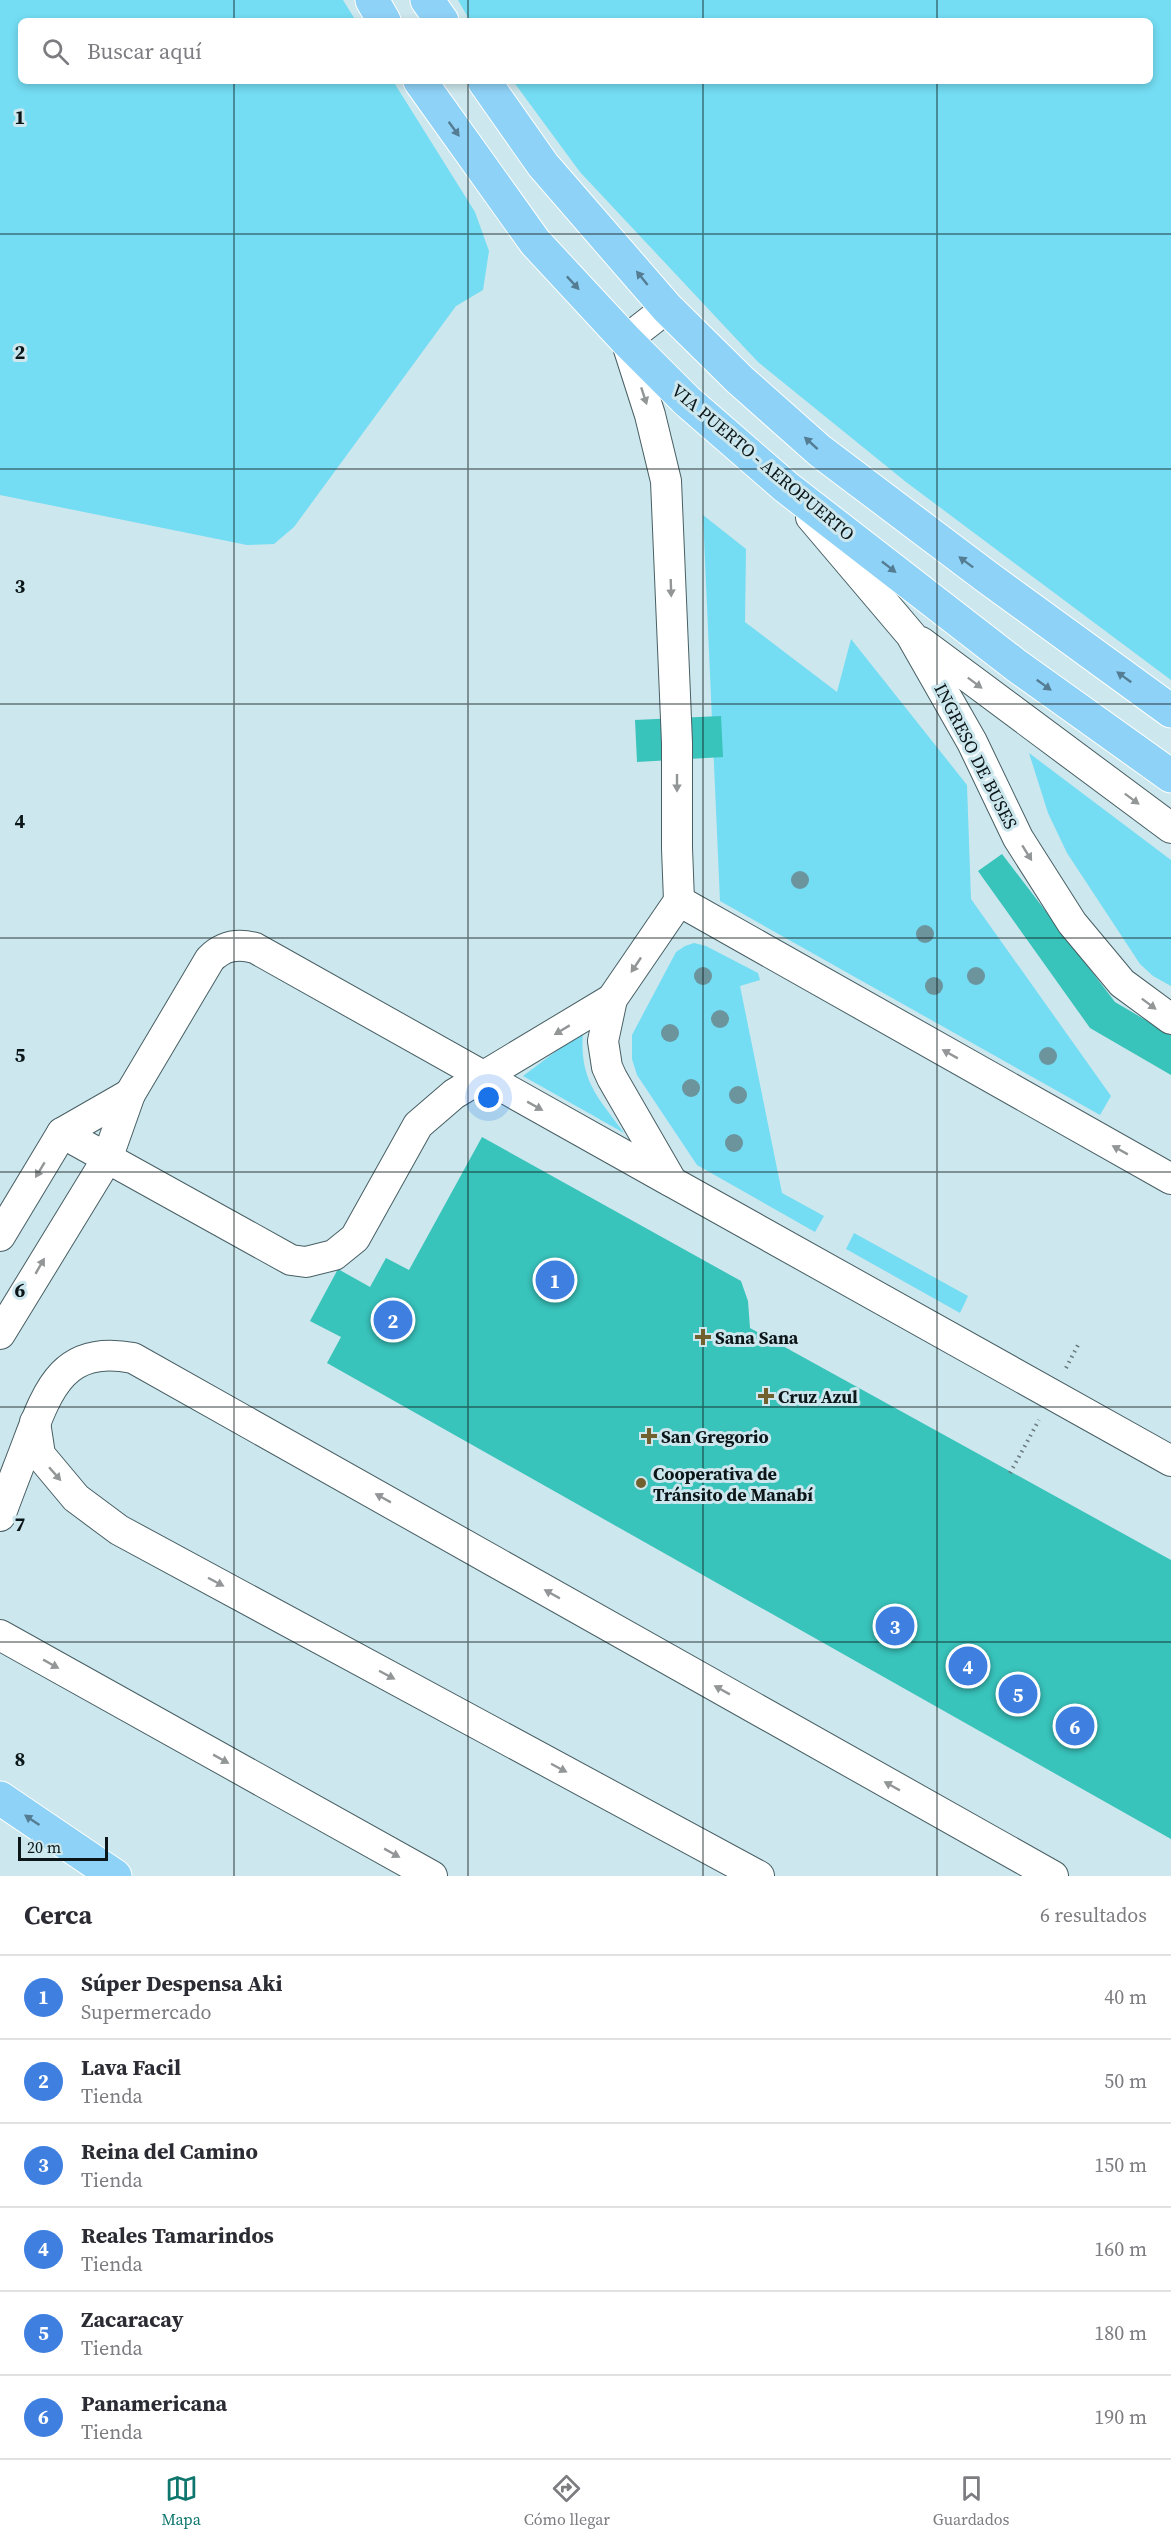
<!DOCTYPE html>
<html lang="es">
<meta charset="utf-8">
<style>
:root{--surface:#fff;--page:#f2f2f3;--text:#2b2b33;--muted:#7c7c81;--line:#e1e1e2;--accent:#0f766e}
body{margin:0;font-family:"Source Serif 4",serif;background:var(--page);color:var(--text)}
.scale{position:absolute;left:18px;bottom:15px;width:90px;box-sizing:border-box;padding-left:6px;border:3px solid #0c1618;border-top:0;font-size:16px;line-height:21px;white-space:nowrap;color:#0c1618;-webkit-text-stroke:4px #cce7ed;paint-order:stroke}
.you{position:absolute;left:489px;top:1098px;width:21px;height:21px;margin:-15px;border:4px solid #fff;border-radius:50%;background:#1a73e8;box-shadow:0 0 0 9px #1a73e833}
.badge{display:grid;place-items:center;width:39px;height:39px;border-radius:50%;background:var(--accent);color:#fff;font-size:20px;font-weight:700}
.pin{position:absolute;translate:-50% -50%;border:3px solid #fff;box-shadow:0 2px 6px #0006}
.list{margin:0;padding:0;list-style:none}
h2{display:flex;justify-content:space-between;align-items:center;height:78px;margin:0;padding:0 24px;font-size:26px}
h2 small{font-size:20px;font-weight:400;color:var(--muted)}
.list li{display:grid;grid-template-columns:39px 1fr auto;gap:18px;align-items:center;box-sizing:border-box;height:84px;padding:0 24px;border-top:2px solid var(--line)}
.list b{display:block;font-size:22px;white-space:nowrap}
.list p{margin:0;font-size:20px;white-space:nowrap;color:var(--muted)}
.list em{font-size:20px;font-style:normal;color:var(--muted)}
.icon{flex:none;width:33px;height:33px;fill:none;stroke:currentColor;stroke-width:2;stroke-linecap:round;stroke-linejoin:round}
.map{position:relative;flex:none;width:1171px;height:1876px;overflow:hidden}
.search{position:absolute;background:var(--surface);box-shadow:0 3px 9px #0003;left:18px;right:18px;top:18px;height:66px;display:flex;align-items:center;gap:15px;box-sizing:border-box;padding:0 21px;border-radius:9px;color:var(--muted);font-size:22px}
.sheet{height:582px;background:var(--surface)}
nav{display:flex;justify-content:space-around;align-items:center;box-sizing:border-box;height:84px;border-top:2px solid var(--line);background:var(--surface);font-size:16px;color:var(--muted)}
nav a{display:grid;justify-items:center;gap:3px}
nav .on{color:var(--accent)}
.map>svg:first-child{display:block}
</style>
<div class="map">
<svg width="1171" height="1876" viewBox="0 0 1171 1876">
<rect width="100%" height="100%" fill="#cce7ed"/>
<g fill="#74ddf3">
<polygon points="0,0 343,0 356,21 21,21 21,81 393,81 475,212 489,251 483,290 456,306 294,527 274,544 247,545 0,495"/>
<polygon points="458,0 1171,0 1171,680 906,482 758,362 580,172 513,81 1150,81 1150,21 470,21"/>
<polygon points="703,515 746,549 745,622 837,692 851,639 967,785 971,899 1111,1096 1100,1115 720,901"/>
<polygon points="1029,753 1171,860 1171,986 1153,976 1140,964 1067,853 1048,813"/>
<polygon points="694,943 706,946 758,973 760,980 740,986 782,1193 824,1216 815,1232 697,1165 637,1075 632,1059 632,1035 676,952 685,946"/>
<path d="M583,1031c-4,49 14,65 41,102l-101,-57z"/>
<polygon points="854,1233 968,1296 960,1313 846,1249"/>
</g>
<g fill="#38c3bb">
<polygon points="721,716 723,757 637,762 635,720"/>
<polygon points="1002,854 1115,1002 1171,1035 1171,1075 1090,1028 978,871"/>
<polygon points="482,1137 741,1281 748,1301 750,1328 1171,1560 1171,1839 327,1363 341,1337 310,1321 338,1269 370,1287 386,1258 409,1270"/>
</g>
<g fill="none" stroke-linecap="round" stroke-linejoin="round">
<defs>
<g id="minor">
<polyline points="667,308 626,340 650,415 666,481 677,743 677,848 679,901 612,999 603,1041 607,1067 612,1078 672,1182 1171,1461"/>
<polyline points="811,517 911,635 972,742 1018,838 1072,923 1122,983 1171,1019"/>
<polyline points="921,642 1171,828"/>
<polyline points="679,901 1171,1179"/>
<polyline points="62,1133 291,1260 306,1262 334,1255 355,1238 418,1125 454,1094 612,999"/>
<polyline points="0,1236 62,1133 130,1094"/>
<path d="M0,1334l107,-175 23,-65 80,-135c13,-13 27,-16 45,-11l415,233"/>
<polyline points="35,1422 40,1455 76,1498 119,1530 759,1876"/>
<path d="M0,1516c9,-25 19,-50 28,-74 21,-56 37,-97 105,-84l920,518"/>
<polyline points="0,1635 432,1876"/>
</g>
<g id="major">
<polyline points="372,0 384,21"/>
<polyline points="427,0 442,21"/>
<polyline points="420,81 535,242 626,340 687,401 786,487 1017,666 1171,776"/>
<polyline points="484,81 543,165 667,308 740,380 820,451 987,577 1171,711"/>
<polyline points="0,1798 115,1876"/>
</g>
</defs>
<use href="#minor" stroke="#485f64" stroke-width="32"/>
<use href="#major" stroke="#fff" stroke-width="35"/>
<g stroke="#687a7e" stroke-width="4" stroke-dasharray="1.5 4.5" stroke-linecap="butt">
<polyline points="1066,1368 1078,1345"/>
<polyline points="1010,1473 1039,1420"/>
</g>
<use href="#minor" stroke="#fff" stroke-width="30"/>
<use href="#major" stroke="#8fd2f7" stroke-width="33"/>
</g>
<g fill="#6b949d">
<circle cx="800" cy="880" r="9"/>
<circle cx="925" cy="934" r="9"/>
<circle cx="703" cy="976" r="9"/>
<circle cx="976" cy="976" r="9"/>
<circle cx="934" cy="986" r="9"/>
<circle cx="720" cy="1019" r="9"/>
<circle cx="670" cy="1033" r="9"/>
<circle cx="1048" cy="1056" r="9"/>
<circle cx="691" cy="1088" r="9"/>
<circle cx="738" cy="1095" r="9"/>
<circle cx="734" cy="1143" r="9"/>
</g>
<defs><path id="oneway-solid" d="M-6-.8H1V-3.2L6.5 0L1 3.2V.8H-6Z" transform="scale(1.5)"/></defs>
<g fill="#547d93">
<use href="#oneway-solid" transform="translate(454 129) rotate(54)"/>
<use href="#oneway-solid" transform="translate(642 278) rotate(-129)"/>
<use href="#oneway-solid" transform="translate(573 283) rotate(47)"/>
<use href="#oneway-solid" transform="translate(811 443) rotate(-138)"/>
<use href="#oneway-solid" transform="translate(966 562) rotate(-143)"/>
<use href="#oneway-solid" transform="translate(889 567) rotate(38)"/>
<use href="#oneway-solid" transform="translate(1124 677) rotate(-144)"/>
<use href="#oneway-solid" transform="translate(1044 685) rotate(36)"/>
<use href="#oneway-solid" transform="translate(32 1820) rotate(-146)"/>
</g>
<g fill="#929697">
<use href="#oneway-solid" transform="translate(644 396) rotate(72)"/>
<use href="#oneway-solid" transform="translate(671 588) rotate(88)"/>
<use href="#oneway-solid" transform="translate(975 683) rotate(37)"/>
<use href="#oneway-solid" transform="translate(677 783) rotate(90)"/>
<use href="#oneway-solid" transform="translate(1132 799) rotate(37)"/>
<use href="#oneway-solid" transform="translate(1027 853) rotate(58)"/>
<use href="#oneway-solid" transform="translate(636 965) rotate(124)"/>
<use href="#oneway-solid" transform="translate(1149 1004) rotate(37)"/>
<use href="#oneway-solid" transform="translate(562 1030) rotate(149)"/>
<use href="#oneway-solid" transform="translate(950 1054) rotate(-151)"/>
<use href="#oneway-solid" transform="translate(535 1106) rotate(29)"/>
<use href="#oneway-solid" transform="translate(1120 1150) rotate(-151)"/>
<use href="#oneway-solid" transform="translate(40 1170) rotate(121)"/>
<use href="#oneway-solid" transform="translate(40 1266) rotate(-60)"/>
<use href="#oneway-solid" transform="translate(55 1474) rotate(49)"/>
<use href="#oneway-solid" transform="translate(383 1498) rotate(-151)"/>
<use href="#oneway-solid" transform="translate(216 1582) rotate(28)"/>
<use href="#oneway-solid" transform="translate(552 1594) rotate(-151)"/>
<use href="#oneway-solid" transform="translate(51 1664) rotate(29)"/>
<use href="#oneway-solid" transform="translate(387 1675) rotate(28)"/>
<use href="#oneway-solid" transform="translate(722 1690) rotate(-151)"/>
<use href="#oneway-solid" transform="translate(221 1759) rotate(29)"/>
<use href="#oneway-solid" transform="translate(559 1768) rotate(28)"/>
<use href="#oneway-solid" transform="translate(892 1786) rotate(-151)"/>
<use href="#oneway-solid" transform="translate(392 1853) rotate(29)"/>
</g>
<path fill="none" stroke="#0c1618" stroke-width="1.5" stroke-opacity="0.55" d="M234,0v21M468,0v21M703,0v21M937,0v21M234,81v1795M468,81v1795M703,81v1795M937,81v1795M0,234h1171M0,469h1171M0,704h1171M0,938h1171M0,1172h1171M0,1407h1171M0,1642h1171"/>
<g fill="#70612e" stroke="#cce7ed" stroke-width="2">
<path d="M700 1328h6v6h6v6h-6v6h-6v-6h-6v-6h6z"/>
<path d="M763 1387h6v6h6v6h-6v6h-6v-6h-6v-6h6z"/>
<path d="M646 1427h6v6h6v6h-6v6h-6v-6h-6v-6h6z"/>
<circle cx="641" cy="1483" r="6"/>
</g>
<g text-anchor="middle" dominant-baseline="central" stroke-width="6" stroke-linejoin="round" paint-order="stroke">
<g font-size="18" fill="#0c1618" stroke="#cce7ed">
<text transform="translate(763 462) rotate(40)">VIA PUERTO - AEROPUERTO</text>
<text transform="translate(976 756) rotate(63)">INGRESO DE BUSES</text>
</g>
<g font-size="18" font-weight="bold" fill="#0c1618" stroke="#cce7ed" text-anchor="start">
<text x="715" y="1337">Sana Sana</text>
<text x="778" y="1396">Cruz Azul</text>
<text x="661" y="1436">San Gregorio</text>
<text x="653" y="1473">Cooperativa de<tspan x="653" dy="21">Tránsito de Manabí</tspan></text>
</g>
</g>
<g font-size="20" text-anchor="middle" font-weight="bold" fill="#0c1618" stroke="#cce7ed" stroke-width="6" stroke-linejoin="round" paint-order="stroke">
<text x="20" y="124">1</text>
<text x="20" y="359">2</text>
<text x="20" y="593">3</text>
<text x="20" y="828">4</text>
<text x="20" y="1062">5</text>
<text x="20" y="1297">6</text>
<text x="20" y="1531">7</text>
<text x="20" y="1766">8</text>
</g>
</svg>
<div class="scale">20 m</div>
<div class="you"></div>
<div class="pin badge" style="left:555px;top:1280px;background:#3f7fe0">1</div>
<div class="pin badge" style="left:393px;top:1320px;background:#3f7fe0">2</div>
<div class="pin badge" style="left:895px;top:1626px;background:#3f7fe0">3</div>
<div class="pin badge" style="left:968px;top:1666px;background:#3f7fe0">4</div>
<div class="pin badge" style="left:1018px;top:1694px;background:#3f7fe0">5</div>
<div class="pin badge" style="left:1075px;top:1726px;background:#3f7fe0">6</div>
<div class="search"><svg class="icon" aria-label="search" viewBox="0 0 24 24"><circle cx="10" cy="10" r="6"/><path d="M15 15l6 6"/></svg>Buscar aquí</div>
</div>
<section class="sheet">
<h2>Cerca<small>6 resultados</small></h2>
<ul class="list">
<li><span class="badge" style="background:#3f7fe0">1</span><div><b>Súper Despensa Aki</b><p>Supermercado</p></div><em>40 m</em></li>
<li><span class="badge" style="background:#3f7fe0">2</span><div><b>Lava Facil</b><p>Tienda</p></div><em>50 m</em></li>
<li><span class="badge" style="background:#3f7fe0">3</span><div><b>Reina del Camino</b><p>Tienda</p></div><em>150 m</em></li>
<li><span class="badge" style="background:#3f7fe0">4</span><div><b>Reales Tamarindos</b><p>Tienda</p></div><em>160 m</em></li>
<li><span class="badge" style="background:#3f7fe0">5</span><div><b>Zacaracay</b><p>Tienda</p></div><em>180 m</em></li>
<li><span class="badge" style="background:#3f7fe0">6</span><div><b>Panamericana</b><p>Tienda</p></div><em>190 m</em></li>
</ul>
</section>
<nav>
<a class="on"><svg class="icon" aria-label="map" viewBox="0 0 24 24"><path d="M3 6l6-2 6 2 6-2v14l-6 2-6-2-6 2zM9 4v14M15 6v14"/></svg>Mapa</a>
<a><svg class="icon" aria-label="directions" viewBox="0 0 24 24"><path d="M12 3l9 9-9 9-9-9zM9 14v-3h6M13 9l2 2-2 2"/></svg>Cómo llegar</a>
<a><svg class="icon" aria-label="saved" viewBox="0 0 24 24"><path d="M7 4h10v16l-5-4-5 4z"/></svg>Guardados</a>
</nav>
